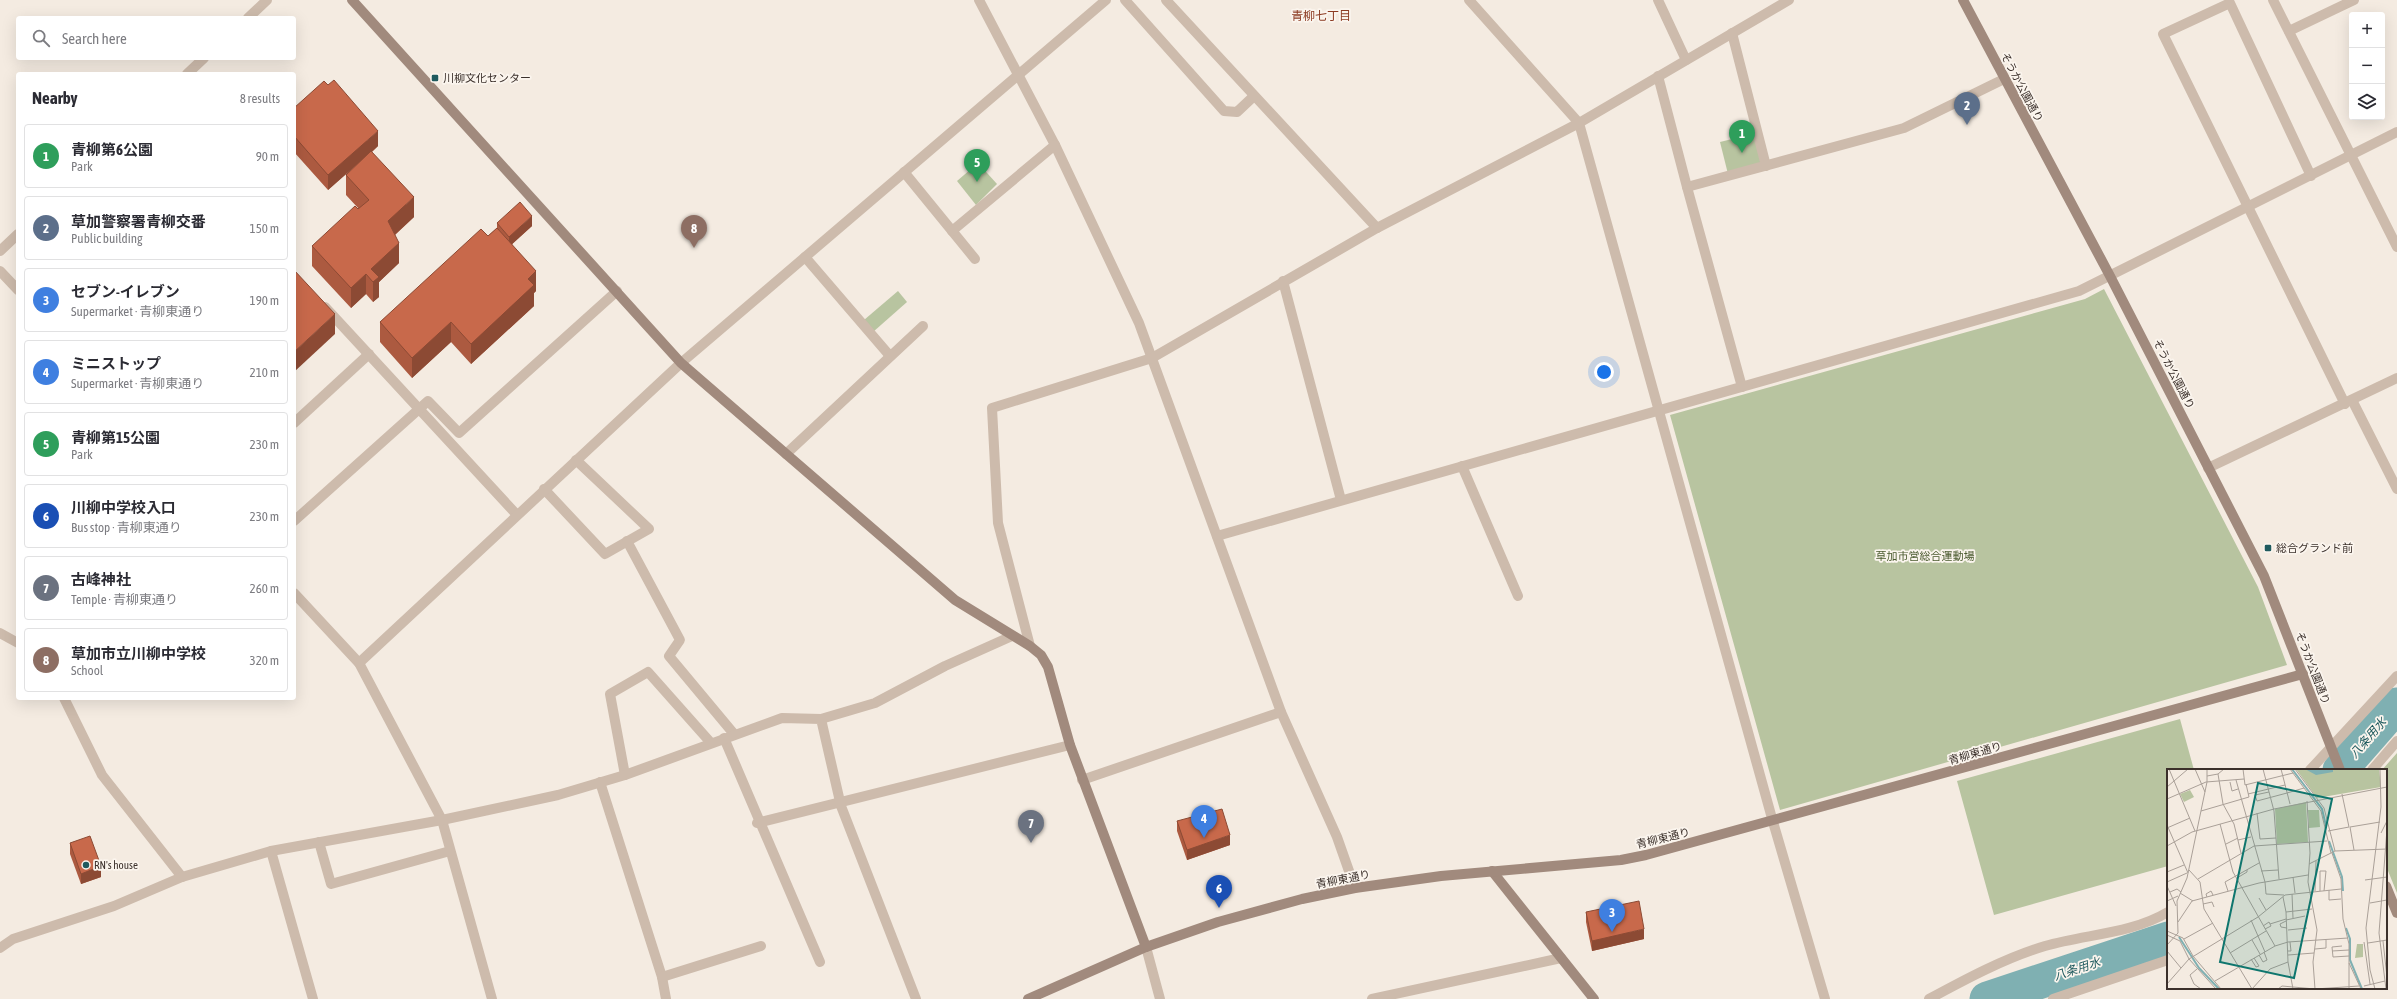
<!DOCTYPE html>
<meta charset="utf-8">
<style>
:root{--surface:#fff;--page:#f7f7f7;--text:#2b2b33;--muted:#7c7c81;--line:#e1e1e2;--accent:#0f766e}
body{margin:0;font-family:"Asap Condensed","Noto Sans JP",sans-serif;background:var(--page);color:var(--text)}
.controls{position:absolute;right:12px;top:12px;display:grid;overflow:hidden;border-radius:4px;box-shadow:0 4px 16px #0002}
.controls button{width:36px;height:36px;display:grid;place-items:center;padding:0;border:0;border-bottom:1px solid var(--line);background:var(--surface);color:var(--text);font:20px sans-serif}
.you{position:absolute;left:1604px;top:372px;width:14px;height:14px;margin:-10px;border:3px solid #fff;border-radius:50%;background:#1a73e8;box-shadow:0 0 0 6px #1a73e833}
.badge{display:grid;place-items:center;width:26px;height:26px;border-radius:50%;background:var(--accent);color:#fff;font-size:13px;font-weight:700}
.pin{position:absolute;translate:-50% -33px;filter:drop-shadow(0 1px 2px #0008)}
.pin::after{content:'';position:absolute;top:21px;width:14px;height:12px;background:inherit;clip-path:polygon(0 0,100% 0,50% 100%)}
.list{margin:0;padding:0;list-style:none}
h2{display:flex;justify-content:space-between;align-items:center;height:52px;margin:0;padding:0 16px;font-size:17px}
h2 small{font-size:13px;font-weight:400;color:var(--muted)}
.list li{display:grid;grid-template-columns:26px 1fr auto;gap:12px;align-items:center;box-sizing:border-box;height:64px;margin:0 8px 8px;padding:0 8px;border:1px solid var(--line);border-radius:4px}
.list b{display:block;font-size:15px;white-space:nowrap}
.list p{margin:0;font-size:13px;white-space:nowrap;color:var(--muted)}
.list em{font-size:13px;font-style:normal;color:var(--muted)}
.icon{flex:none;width:22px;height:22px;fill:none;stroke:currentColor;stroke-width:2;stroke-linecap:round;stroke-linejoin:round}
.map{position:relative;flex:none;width:2397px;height:999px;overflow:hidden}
.search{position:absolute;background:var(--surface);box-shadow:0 4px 16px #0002;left:16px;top:16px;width:280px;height:44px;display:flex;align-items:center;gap:10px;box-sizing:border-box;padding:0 14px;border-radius:4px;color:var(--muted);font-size:15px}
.panel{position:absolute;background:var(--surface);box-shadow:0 4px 16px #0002;left:16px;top:72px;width:280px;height:628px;border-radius:4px}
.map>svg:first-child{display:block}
</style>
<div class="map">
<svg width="2397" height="999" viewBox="0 0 2397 999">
<rect width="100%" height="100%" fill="#f4ebe1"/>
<g fill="#b8c4a0">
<polygon points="1756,133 1764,164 1728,174 1720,142"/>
<polygon points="978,163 997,184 976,205 957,181"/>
<polygon points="2104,289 2258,587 2287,665 1780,810 1670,415 2085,299"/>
<polygon points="898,291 907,302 873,332 864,320"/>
<polygon points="2180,719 2194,770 2168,770 2168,866 1994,915 1957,781"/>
<polygon points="2397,753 2397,893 2386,866 2386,770 2382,770"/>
</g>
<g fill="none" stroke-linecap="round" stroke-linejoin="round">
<g stroke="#7fb0b2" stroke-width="35">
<polyline points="2340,770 2397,705"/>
<polyline points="1987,999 2168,939"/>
</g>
<g stroke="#cdbbac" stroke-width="10">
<polyline points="979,0 1055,145 1139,323 1281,712 1337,837 1355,888"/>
<polyline points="1125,0 1224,111 1237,112 1254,96"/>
<polyline points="1166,0 1377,228"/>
<polyline points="1469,0 1579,123 1773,822 1825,999"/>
<polyline points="1658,0 1686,60"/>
<polyline points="2273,0 2397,247"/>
<polyline points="248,18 267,0"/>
<polyline points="2289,31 2354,0"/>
<polyline points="1732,33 1766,166"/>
<polyline points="187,74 204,58"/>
<polyline points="1658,76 1687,187"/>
<polyline points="904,172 975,259"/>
<polyline points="2311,176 2230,3 2163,34 2345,404"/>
<polyline points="952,231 1055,145"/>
<polyline points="0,251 18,234"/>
<polyline points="805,257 890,356"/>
<polyline points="0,271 18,290"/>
<polyline points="1283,281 1341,500"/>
<polyline points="325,307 517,515"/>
<polyline points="1742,387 1687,187 1904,128 2004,79"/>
<polyline points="2352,400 2397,489"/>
<polyline points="294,423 369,354"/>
<polyline points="786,454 923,326"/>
<polyline points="1462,466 1518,596"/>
<polyline points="2208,468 2397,378"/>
<polyline points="544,489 605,554 649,529 576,460"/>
<polyline points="294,521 428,401 459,433 617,291"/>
<polyline points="1217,536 2079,291 2397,132"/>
<polyline points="627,541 680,640 669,656 734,734"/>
<polyline points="294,593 359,663 442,820 492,999"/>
<polyline points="0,633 18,643"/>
<polyline points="1030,646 998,523 992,408 1152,358 1377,228 1579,123 1789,0"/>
<polyline points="359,663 681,363 1106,0"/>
<polyline points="64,698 102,775 182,877"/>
<polyline points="821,719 875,703 945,666 1012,636"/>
<polyline points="724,738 820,962"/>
<polyline points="2310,770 2397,676"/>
<polyline points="2372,770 2397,741"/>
<polyline points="625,775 610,694 648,672 711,743"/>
<polyline points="1082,780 1281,712"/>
<polyline points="600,782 662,977 666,999"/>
<polyline points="757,823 1070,745"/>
<polyline points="319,842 331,884 450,851"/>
<polyline points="271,851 313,999"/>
<polyline points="1146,947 1160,999"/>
<polyline points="0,948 13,939 114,906 182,877 271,851 442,820 558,795 625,775 782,718 821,719 841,806 916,999"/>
<polyline points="662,977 761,946"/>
<polyline points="1372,999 1561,958"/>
<path d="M1929,999c37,-20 76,-41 116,-53 41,-12 86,-12 123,-34"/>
<polyline points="2053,999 2168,960"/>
</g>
<g stroke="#a18a7d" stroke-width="10">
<polyline points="352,0 681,363 955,600 1030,646 1041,655 1048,667 1070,745 1146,947"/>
<polyline points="1963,0 2110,276 2264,576 2340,770"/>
<polyline points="1492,871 1594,999"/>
<polyline points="2386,886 2397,913"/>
<polyline points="1028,999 1146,947 1218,922 1302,899 1355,888 1441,876 1621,860 1646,855 2303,674"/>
</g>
</g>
<g fill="#ac5a40">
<polygon points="294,108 378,146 372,152 414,217 395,235 399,263 379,282 379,297 373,302 366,294 351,308 312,266 312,246 359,209 346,195 346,175 364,158 328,190 294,152"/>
<polygon points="497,223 532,226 512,244 536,291 534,293 534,306 471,364 451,342 412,378 380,342 380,322 488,236 497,228"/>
<polygon points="1177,821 1230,845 1187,860 1177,831"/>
<polygon points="70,843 101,877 81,884 70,854"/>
<polygon points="1586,912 1644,939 1592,951 1586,922"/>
</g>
<g fill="#8c4a34">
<polygon points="378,131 378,146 328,190 328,175"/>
<polygon points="414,197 414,217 388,241 388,221"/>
<polygon points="532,216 532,226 509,247 509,237"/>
<polygon points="399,243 399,263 379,282 379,297 373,302 373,282 371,269"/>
<polygon points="536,271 536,291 534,293 534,306 471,364 471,344 528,279"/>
<polygon points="366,274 366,294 351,308 351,288"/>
<polygon points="335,314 335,334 294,372 294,352"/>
<polygon points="451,322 451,342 412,378 412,358"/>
<polygon points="1230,835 1230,845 1187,860 1187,850"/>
<polygon points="101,866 101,877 81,884 81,874"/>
<polygon points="1644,929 1644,939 1592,951 1592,941"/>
</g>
<g fill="#c8694b" stroke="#8c4a34">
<polygon points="334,80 378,131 328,175 294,136 294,108 324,81 328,85"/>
<polygon points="371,151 414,197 388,221 399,243 371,269 379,277 373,282 366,274 351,288 312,246 355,206 358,209 369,200 346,175"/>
<polygon points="520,202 532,216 509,237 497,223"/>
<polygon points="497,228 536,271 528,279 534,285 471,344 451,322 412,358 380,322 481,229 488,236"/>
<polygon points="294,270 335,314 294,352"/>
<polygon points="1222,809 1230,835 1187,850 1177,821"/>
<polygon points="90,836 101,866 81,874 70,843"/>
<polygon points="1639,901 1644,929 1592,941 1586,912"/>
</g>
<g fill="#1f5a5e" stroke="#fbf5ee" stroke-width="1.5">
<rect x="431" y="74" width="8" height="8" rx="2"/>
<rect x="2264" y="544" width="8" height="8" rx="2"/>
<circle cx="86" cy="865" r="4"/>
</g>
<g text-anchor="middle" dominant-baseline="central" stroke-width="3.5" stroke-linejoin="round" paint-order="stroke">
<g font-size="11" fill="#3b302b" stroke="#fbf5ee" text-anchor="start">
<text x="443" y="78">川柳文化センター</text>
<text x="2276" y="548">総合グランド前</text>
<text x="94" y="865">RN's house</text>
</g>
<g font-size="11" fill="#3b302b" stroke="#fbf5ee">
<text transform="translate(2022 87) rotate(62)">そうか公園通り</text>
<text transform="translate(2174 374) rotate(63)">そうか公園通り</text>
<text transform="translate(2313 668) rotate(69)">そうか公園通り</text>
<text transform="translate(1975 753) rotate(-16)">青柳東通り</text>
<text transform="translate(1663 838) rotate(-14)">青柳東通り</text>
<text transform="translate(1343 879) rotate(-11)">青柳東通り</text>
</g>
<g font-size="11" fill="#4a5a2e" stroke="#fbf5ee">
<text x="1925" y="556">草加市営総合運動場</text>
</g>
<g font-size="12" fill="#8c3b22" stroke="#fbf5ee">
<text x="1321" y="16">青柳七丁目</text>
</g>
<g font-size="12" font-style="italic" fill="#1f5a5e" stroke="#fbf5ee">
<text transform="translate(2368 738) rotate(-49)">八条用水</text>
<text transform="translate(2077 969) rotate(-18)">八条用水</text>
</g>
</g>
<g transform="translate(2167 769)">
<rect width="220" height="220" fill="#f4ebe1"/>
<path d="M129,0h83l2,18 -64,11zM23,21l4,7 -10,5 -4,-8zM139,33l2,40 -31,2 -2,-35zM141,41h11l1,17 -11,1zM190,175h6v13l-8,1z" fill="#b8c4a0"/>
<path d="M138,0h28v3l-17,3z" fill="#7fb0b2"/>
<path fill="none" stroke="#7fb0b2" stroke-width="2" d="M125,0l30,40 4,17M162,72l13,36 1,14M179,159l4,11v21l12,29M12,168l20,31 20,21"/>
<path fill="none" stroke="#aaa098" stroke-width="1" d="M2,0l26,62M28,0l10,23M76,0l2,16 48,-12M96,0l11,42 5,68M114,0l9,35M123,0l31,42 10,42M128,0l29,39 11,43M51,5l5,30 11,20 7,29M40,7l11,-2 6,-5M69,11l29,102 1,12 18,1M63,13l2,9 6,-2M0,18l21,-18M102,23l-14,3 2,6 30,-8M120,24l17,-5M81,25l37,-9M175,25l7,33M0,30l39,-17 38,-3M140,32l3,52 -2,29 9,48 -4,32 2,27M34,42l48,-14 -3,-13M90,44l3,26 16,-1M53,55l13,48 42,74M0,56l21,48M0,59l23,-10M161,62l21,-4M214,64l6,-12M71,71l13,-3M59,75l12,-6M0,77l25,-14 82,-23 113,-22M187,81l-4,-23 30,-5M165,84l9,26 2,40 6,25v45M142,95l26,-13 52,-2M22,101l11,12 4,27 48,80M94,102l17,-1M0,103l17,-7M126,108l2,16M70,109l10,-6v-2M31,110l56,-33 73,-5M198,111l22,-3M0,113l20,-9M0,117l9,20M162,121v10l12,-1M61,122l-3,-9 34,-19M148,122l1,-30M153,122v-20h6l-2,20M3,123l7,-3 4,3M13,124l13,8M125,125l1,24M40,128l-1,-3 5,-3 2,4M116,128l3,15M92,129l7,12M0,132l11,-5M203,134l17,-3M36,135l9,-2 2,5M84,151l14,32M119,151l19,-4M119,152l-6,3 1,3 6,1M11,153l14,-21 67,-18 49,-8M103,155l16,-5M96,157l6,-4 2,4 -6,3M121,161l19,-2M0,162l16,7 10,18 28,33M0,166l13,6 9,18 27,30M17,170l29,-16M85,171l8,14M216,172l4,36M197,173l6,42M201,174l19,-3M0,176l11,-12 -1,-32 10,-23 20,-96v-13M175,177l-10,1 1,10 16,-1M148,180l11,-1v-8M0,182l14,17M121,182h3l-1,-9M165,182l17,-1M63,184l36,-22M92,186l4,7 4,-2 -3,-8M121,186l26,-2M84,190l5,8 3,-1 -5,-8M182,194l12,26M30,200l-7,6 4,9 7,5M48,212l60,-35 13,-4 60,-4M0,215l22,-25 69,-42 27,-22 56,-6M197,217l21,-5M85,220l18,-20 18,-7M111,220l4,-3 33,3 44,-3M126,220l-5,-27 -2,-50 26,-3M208,220l-5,-19 -4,-42 15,-121 -1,-38M219,220l-7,-56 8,-104"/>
<path fill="#0f766e" fill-opacity="0.15" stroke="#0f766e" stroke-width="2" d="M91,14l74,16 -38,179 -74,-16z"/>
<rect width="220" height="220" fill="none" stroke="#3b302b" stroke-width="2"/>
</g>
</svg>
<div class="controls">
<button>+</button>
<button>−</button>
<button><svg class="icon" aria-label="layers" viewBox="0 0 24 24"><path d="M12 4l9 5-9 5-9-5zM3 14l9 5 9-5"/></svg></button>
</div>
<div class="you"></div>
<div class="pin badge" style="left:1742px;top:153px;background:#2e9e5b">1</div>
<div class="pin badge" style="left:1967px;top:125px;background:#5c6f8a">2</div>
<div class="pin badge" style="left:1612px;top:932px;background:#3f7fe0">3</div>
<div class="pin badge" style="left:1204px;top:838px;background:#3f7fe0">4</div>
<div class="pin badge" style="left:977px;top:182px;background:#2e9e5b">5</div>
<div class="pin badge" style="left:1219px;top:908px;background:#1a4fb4">6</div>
<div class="pin badge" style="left:1031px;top:843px;background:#6b7280">7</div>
<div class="pin badge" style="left:694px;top:248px;background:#8d6e63">8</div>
<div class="search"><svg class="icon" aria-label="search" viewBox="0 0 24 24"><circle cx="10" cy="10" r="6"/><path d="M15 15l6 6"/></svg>Search here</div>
<section class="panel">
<h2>Nearby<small>8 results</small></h2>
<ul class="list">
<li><span class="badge" style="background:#2e9e5b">1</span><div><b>青柳第6公園</b><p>Park</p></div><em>90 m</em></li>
<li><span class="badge" style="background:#5c6f8a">2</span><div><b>草加警察署青柳交番</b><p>Public building</p></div><em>150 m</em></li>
<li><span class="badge" style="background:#3f7fe0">3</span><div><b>セブン-イレブン</b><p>Supermarket · 青柳東通り</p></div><em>190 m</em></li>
<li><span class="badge" style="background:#3f7fe0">4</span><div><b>ミニストップ</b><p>Supermarket · 青柳東通り</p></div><em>210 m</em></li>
<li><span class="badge" style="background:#2e9e5b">5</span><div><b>青柳第15公園</b><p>Park</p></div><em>230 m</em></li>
<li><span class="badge" style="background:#1a4fb4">6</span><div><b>川柳中学校入口</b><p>Bus stop · 青柳東通り</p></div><em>230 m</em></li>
<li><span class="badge" style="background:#6b7280">7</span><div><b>古峰神社</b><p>Temple · 青柳東通り</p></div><em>260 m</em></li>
<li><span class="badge" style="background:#8d6e63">8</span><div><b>草加市立川柳中学校</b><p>School</p></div><em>320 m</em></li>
</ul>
</section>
</div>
